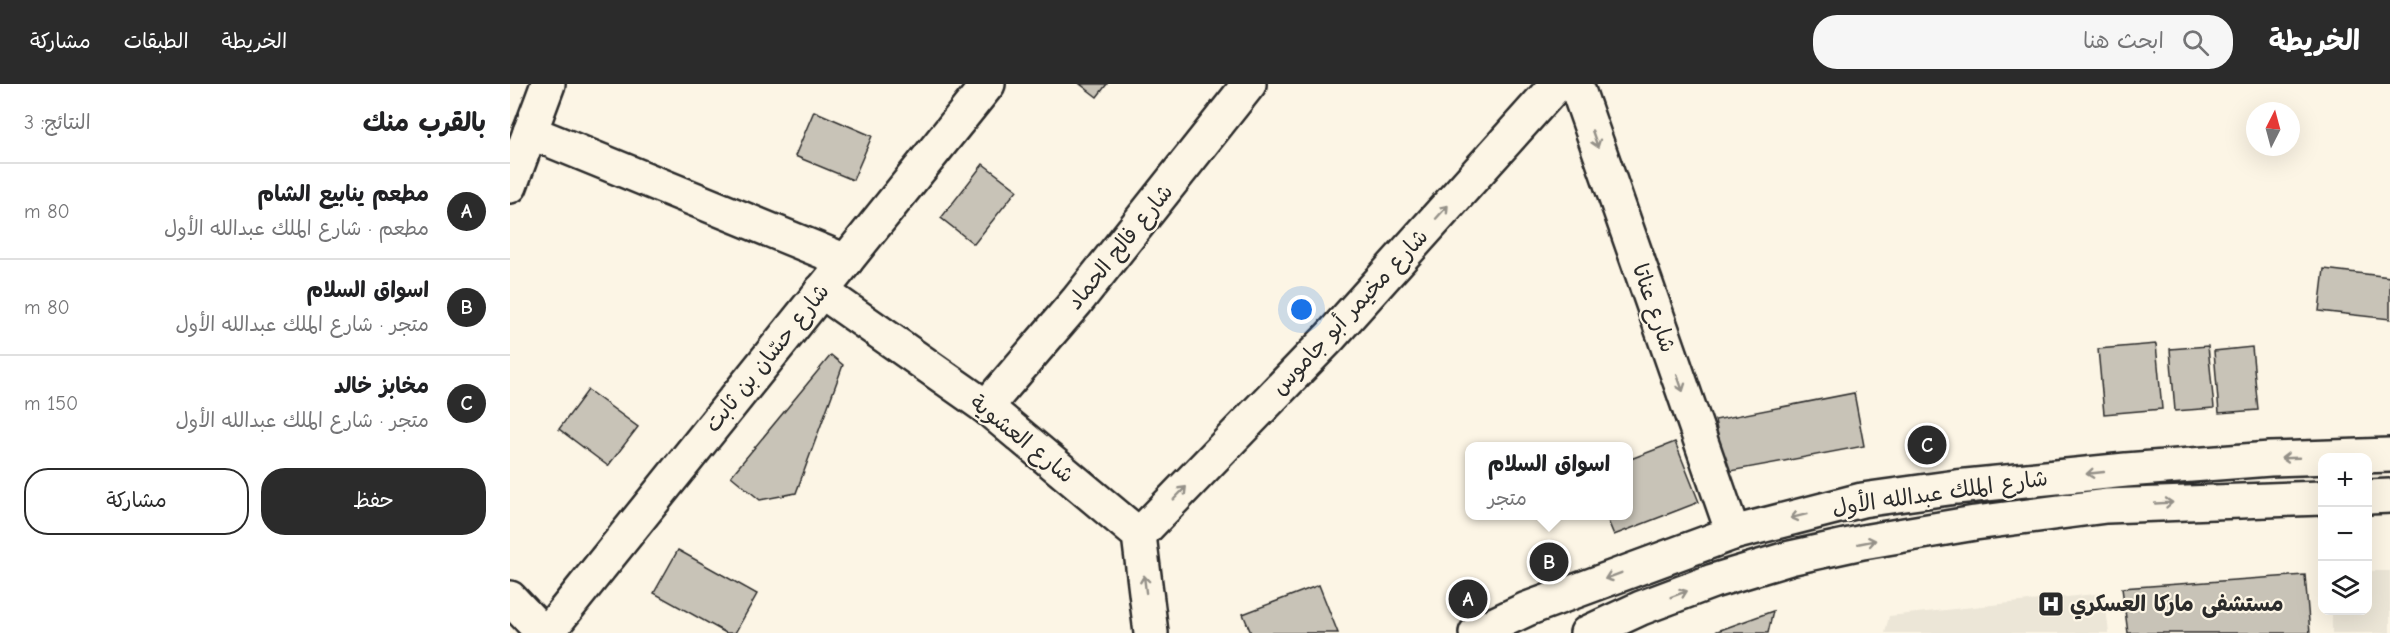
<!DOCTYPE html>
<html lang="ar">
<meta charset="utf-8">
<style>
:root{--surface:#fff;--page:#f6f6f6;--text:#202124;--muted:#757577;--line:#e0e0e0;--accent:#2b2b2b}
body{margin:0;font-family:"Comic Neue","Playpen Sans Arabic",sans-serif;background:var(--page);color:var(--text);direction:rtl}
.controls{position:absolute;right:18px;bottom:18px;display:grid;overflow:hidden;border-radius:12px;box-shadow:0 6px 24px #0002}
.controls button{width:54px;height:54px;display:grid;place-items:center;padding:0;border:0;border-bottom:2px solid var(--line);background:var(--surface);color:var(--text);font:30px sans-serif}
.compass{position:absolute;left:1736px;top:18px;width:54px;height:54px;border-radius:50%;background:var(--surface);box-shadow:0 6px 24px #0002;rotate:6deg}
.you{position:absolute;left:792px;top:226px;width:21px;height:21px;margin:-15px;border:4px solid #fff;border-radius:50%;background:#1a73e8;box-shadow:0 0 0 9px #1a73e833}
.badge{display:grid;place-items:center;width:39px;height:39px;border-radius:50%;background:var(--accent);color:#fff;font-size:20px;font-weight:700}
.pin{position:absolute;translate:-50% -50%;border:3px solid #fff;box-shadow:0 2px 6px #0006}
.popup{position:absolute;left:955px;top:358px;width:168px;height:78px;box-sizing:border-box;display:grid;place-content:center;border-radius:12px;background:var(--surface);filter:drop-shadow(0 2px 4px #0005);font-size:20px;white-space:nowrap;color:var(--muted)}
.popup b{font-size:22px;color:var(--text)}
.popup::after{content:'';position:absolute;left:50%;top:100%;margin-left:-12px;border:12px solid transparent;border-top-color:var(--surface)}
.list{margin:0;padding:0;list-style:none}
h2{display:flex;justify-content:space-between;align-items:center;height:78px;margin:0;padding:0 24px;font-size:26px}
h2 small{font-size:20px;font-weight:400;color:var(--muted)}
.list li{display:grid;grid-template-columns:39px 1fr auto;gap:18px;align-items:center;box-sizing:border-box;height:96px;padding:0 24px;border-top:2px solid var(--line)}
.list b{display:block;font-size:22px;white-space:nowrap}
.list p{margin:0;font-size:20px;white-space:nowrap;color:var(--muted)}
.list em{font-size:20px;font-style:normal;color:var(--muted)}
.actions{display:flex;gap:12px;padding:18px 24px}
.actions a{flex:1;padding:14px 0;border:2px solid var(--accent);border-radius:24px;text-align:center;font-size:21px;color:var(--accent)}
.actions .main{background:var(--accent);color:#fff}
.icon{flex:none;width:33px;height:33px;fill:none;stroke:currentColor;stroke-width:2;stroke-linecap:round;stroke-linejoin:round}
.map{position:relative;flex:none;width:1880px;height:549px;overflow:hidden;direction:ltr}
header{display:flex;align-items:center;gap:36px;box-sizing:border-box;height:84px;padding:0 30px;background:var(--accent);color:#fff}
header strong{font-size:28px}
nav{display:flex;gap:33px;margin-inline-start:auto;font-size:21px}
.search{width:420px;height:54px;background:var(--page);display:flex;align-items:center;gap:15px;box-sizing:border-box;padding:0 21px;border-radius:24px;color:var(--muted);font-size:22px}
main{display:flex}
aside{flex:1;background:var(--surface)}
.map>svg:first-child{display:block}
</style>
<header>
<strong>الخريطة</strong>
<div class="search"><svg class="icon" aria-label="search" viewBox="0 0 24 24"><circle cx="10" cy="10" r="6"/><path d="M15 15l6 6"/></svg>ابحث هنا</div>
<nav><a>الخريطة</a><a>الطبقات</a><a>مشاركة</a></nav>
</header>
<main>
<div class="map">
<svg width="1880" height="549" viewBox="0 0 1880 549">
<rect width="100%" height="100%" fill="#fcf5e5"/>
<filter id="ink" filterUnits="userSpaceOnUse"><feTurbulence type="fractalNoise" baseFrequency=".0167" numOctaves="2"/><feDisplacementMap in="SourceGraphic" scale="12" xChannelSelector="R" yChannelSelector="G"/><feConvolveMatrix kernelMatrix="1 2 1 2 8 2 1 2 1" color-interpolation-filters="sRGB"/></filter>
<g filter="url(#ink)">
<g fill="#ece6d7">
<polygon points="1858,487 1880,487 1880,549 1822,549 1822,527 1858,526"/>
<polygon points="1594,509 1599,549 1375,549 1379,532"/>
</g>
<g fill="#c8c3b7" stroke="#2b2b2b" stroke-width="1.5">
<polygon points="570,0 597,0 587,13"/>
<polygon points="304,27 362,52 343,96 285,72"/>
<polygon points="473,80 507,106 464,160 431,134"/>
<polygon points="1814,185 1880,193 1880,235 1809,227"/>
<polygon points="1646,260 1652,325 1594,330 1588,265"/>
<polygon points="1698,262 1704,324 1665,327 1660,265"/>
<polygon points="1742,263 1748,326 1709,329 1704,267"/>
<polygon points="321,271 333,281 286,409 250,416 221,392"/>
<polygon points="78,306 128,343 98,382 49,345"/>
<polygon points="1344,309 1354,362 1215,388 1205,336"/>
<polygon points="1165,358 1189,418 1104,451 1096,432 1118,432 1118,376"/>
<polygon points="168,466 247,510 225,549 216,549 144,509"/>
<polygon points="1795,491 1800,549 1618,549 1612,504"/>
<polygon points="809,501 828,549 741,549 733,530"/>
<polygon points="1263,527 1258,549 1202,549"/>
</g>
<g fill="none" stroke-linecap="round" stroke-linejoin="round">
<defs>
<g id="minor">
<polyline points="1066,0 1223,449"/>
<polyline points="20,48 336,177"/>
<polyline points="0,102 38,0"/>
<polyline points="311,207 476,323 629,451 641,549"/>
<polyline points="476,323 567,217 739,0"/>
<polyline points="629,451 820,253 1047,0"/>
<polyline points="0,514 33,549"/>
<polyline points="37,549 478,0"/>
</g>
<g id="major">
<polyline points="1858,413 1880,412"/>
<polyline points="966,549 1017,525 1223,449 1352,416 1446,403 1616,386 1760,375 1880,371"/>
<polyline points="1077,549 1131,524 1203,497 1280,474 1353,458 1465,439 1596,422 1812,414"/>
</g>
</defs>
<use href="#minor" stroke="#2b2b2b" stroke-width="38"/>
<use href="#major" stroke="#2b2b2b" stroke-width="38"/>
<use href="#minor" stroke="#fcf5e5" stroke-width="33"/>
<use href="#major" stroke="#fcf5e5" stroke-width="33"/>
</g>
<defs><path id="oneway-shaft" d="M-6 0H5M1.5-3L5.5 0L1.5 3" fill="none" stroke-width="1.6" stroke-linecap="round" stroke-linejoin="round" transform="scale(1.5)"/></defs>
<g stroke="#949088">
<use href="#oneway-shaft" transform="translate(1085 55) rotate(71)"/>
<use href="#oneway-shaft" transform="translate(932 128) rotate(-48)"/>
<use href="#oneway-shaft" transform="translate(1170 299) rotate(71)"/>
<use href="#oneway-shaft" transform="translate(1780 374) rotate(178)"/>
<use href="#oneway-shaft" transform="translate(1585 389) rotate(174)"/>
<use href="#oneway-shaft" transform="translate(670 409) rotate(-46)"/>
<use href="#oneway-shaft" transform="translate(1654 419) rotate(-3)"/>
<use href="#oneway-shaft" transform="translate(1289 432) rotate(166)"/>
<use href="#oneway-shaft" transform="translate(1357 458) rotate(-11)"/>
<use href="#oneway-shaft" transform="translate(1103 492) rotate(159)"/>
<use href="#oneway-shaft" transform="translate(635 500) rotate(-97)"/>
<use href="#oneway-shaft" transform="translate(1169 510) rotate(-21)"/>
</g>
</g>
<defs>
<symbol id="hospital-square" viewBox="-11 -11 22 22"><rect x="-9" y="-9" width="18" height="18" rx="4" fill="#2b2b2b" stroke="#fcf5e5"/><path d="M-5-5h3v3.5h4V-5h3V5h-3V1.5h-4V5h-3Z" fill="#fff"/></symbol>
</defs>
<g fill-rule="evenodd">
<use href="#hospital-square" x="1526" y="505" width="30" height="30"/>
</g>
<g text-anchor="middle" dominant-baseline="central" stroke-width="4.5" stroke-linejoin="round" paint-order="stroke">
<g font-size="22" fill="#2b2b2b" stroke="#fcf5e5">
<text transform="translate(610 163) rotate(-51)">شارع فالح الحماد</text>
<text transform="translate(1144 224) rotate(71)">شارع عناتا</text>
<text transform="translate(840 228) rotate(-47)">شارع مخيمر أبو جاموس</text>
<text transform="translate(257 274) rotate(-51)">شارع حسّان بن ثابت</text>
<text transform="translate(512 355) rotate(39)">شارع العشوية</text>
<text transform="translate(1430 409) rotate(-8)">شارع الملك عبدالله الأول</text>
</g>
<g font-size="22" font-weight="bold" fill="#2b2b2b" stroke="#fcf5e5" text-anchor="start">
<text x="1560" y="520">مستشفى ماركا العسكري</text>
</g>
</g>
</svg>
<div class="controls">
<button>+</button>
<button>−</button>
<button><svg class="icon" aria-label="layers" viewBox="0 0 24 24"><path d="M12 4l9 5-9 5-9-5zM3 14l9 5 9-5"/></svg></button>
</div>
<svg class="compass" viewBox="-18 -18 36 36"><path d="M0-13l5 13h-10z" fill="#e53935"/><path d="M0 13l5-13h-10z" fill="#757577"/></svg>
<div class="you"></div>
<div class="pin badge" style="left:958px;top:515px">A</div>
<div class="pin badge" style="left:1039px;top:478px">B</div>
<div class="popup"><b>اسواق السلام</b>متجر</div>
<div class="pin badge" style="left:1417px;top:361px">C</div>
</div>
<aside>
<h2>بالقرب منك<small>النتائج: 3</small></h2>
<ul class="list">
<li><span class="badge">A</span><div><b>مطعم ينابيع الشام</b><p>مطعم · شارع الملك عبدالله الأول</p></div><em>80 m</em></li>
<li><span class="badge">B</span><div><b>اسواق السلام</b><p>متجر · شارع الملك عبدالله الأول</p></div><em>80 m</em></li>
<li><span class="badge">C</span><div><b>مخابز خالد</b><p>متجر · شارع الملك عبدالله الأول</p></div><em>150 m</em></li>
</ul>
<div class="actions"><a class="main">حفظ</a><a>مشاركة</a></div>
</aside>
</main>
